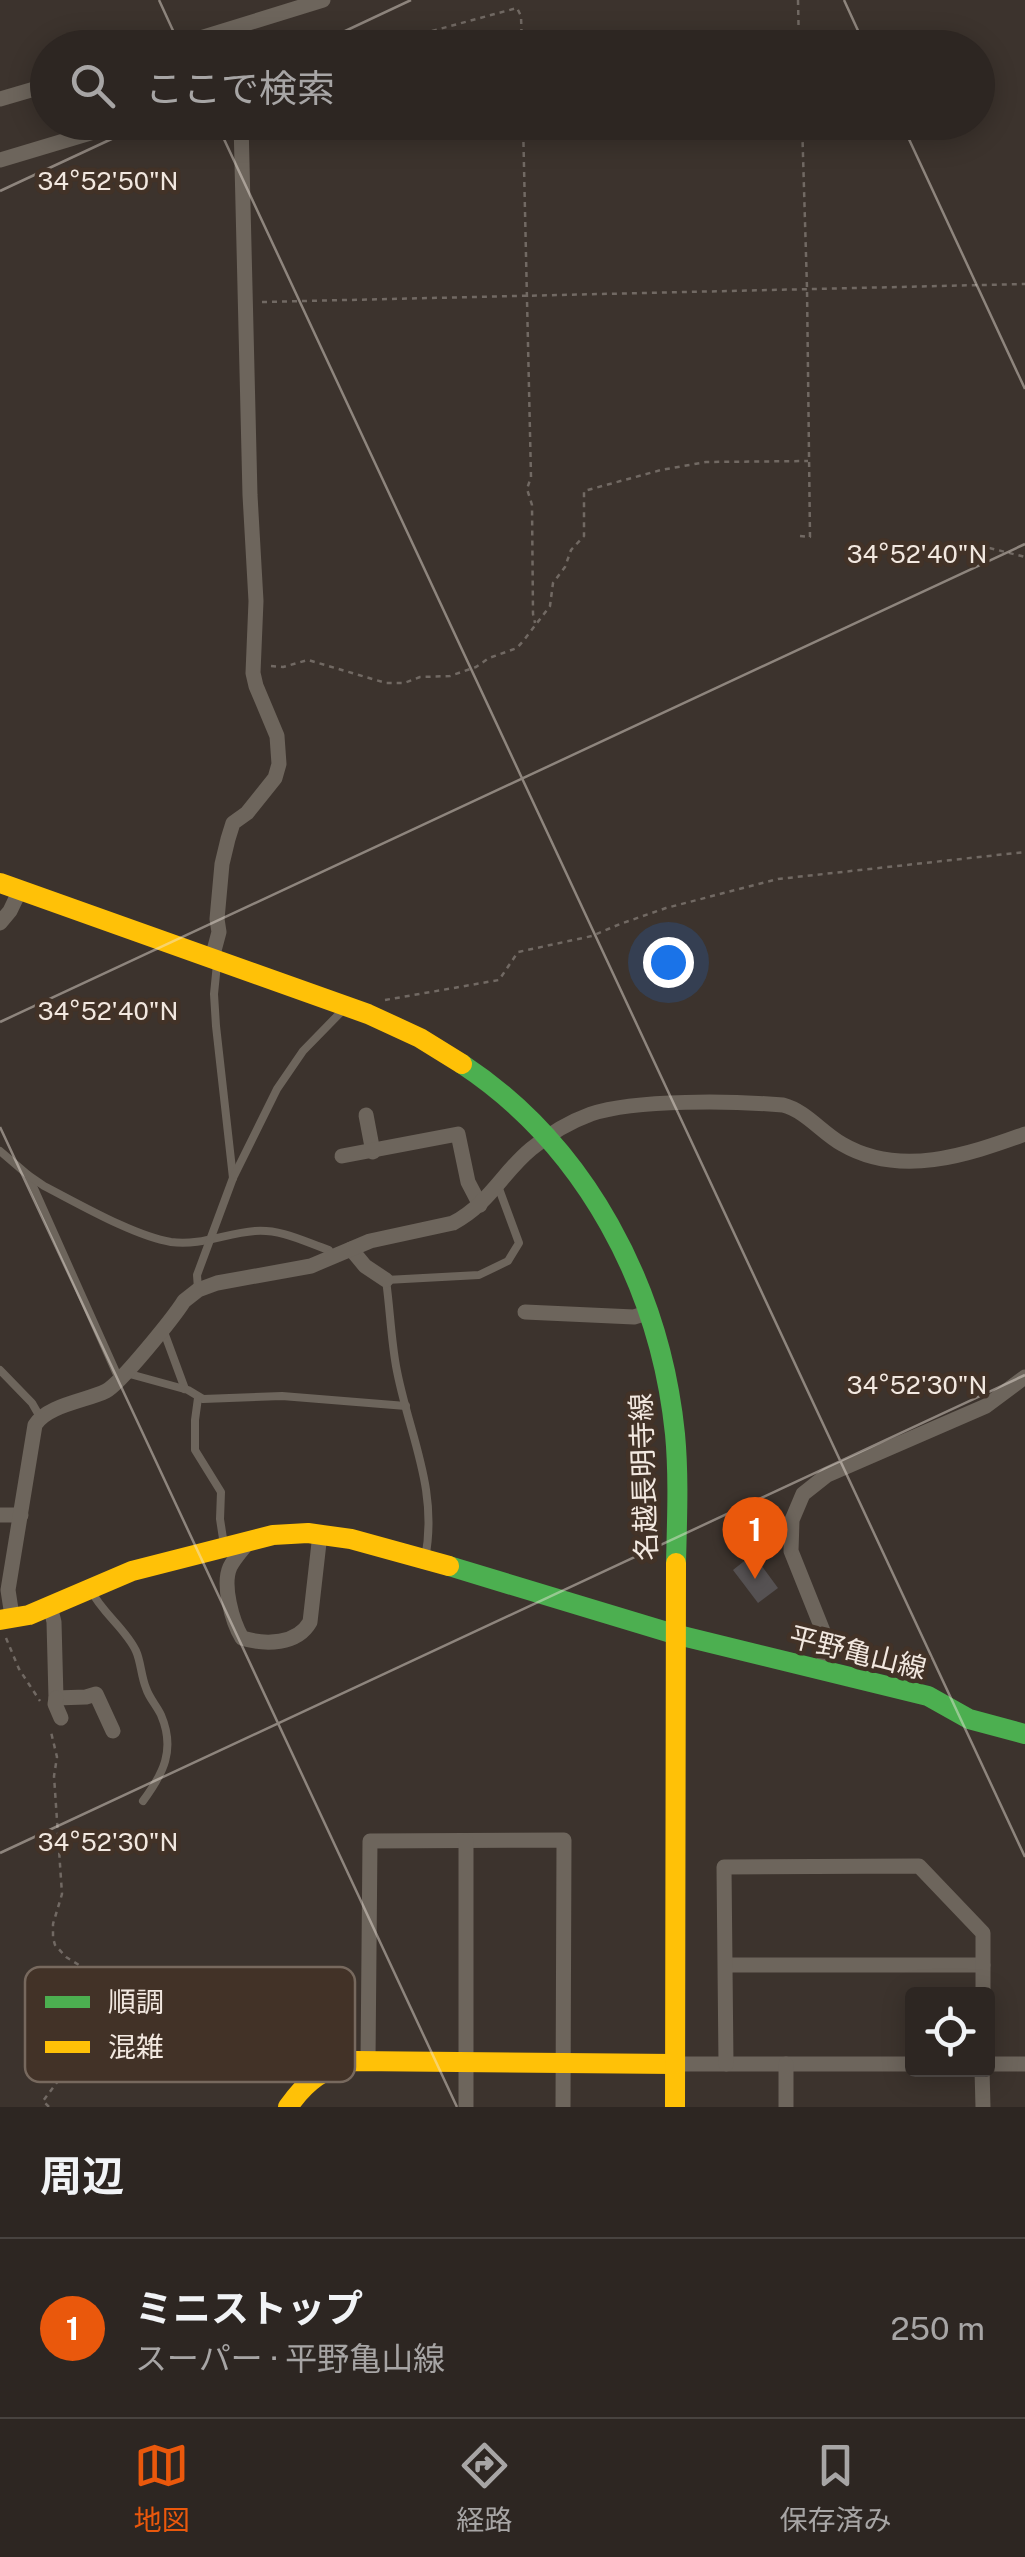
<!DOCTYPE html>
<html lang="ja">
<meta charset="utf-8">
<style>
:root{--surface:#2d2622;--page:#352e2a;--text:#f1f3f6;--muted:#a7a5a5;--line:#484340;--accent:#ea580c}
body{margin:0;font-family:"Public Sans","Noto Sans JP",sans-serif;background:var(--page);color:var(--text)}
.controls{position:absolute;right:30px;bottom:30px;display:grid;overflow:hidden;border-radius:10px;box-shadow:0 5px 25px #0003}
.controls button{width:90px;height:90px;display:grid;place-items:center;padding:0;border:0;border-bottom:2px solid var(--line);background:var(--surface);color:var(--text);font:50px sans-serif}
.you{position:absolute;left:668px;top:962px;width:35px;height:35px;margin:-25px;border:8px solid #fff;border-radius:50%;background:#1a73e8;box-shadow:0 0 0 15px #1a73e833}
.badge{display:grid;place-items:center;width:65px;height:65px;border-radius:50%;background:var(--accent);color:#fff;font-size:32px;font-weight:700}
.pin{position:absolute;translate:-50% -82px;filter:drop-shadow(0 2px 5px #0008)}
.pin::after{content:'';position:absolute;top:52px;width:35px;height:30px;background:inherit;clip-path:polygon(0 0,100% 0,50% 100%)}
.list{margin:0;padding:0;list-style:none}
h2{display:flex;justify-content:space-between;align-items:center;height:130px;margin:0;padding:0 40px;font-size:42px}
h2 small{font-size:32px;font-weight:400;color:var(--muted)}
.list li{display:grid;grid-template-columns:65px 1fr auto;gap:30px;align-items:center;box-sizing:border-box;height:180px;padding:0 40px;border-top:2px solid var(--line)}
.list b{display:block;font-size:38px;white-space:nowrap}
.list p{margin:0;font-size:32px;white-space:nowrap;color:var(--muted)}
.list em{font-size:32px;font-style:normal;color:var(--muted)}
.icon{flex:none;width:55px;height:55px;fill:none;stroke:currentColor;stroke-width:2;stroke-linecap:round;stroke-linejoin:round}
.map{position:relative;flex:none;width:1025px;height:2107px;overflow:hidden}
.search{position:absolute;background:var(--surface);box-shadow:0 5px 25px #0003;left:30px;right:30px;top:30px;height:110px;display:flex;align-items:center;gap:25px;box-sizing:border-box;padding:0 35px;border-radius:55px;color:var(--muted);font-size:38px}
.sheet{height:310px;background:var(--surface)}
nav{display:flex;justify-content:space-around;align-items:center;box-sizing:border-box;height:140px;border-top:2px solid var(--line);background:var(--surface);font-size:28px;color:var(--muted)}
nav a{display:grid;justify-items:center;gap:5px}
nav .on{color:var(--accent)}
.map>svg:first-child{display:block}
</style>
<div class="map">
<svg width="1025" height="2107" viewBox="0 0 1025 2107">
<rect width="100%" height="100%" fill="#3c332d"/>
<polygon fill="#555152" points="753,1554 778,1588 758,1603 733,1570"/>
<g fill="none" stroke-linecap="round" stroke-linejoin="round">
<g stroke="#716963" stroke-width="2.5" stroke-dasharray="5 5" stroke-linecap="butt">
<polyline points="798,0 799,48"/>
<polyline points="432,31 517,8 521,16 522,48"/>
<polyline points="523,122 531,477 527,489 532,505 533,614 535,623"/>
<polyline points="262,302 1025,284"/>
<polyline points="800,536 810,537 807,288 802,122"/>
<polyline points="970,543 1025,557"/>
<polyline points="271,666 283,667 308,660 386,683 404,683 420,677 450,676 476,667 489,658 517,648 524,640 550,606 553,583 565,567 571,550 584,536 584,491 661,470 706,462 808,461"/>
<polyline points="385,1000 499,980 518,952 592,936 620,924 666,908 778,879 1025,852"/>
<polyline points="6,1638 19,1669 40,1701"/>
<polyline points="49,2107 43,2101 89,2040 96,2019 96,1979 92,1973 66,1957 55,1945 53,1938 53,1924 62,1894 54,1776 57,1757 51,1732"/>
</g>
<g stroke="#6d655c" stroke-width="8">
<polyline points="217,964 214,994 216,1026 233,1178"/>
<polyline points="0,1151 28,1175 119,1379"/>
<path d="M28,1175l16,11c35,18 90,50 127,56 30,4 55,-9 84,-11 27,-2 50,11 74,19l3,9"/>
<polyline points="198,1289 197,1275 233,1178 277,1089 303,1051 343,1010"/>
<polyline points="164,1332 185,1389"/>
<polyline points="0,1370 32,1403 40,1417"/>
<polyline points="126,1373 188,1390 203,1399 282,1396 406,1406"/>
<polyline points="198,1398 195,1420 195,1450 221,1492 220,1519 224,1545"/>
<path d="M425,1559c14,-71 -17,-126 -29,-193 -5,-28 -6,-57 -10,-86l93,-5 29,-14 11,-18 -21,-57"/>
<path d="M90,1589c12,24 36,40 46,62 5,11 5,25 10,37 3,10 11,18 15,27 15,35 2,59 -18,86"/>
</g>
<g stroke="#6d655c" stroke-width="15">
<polyline points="168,48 323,0"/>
<polyline points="0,99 48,85"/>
<polyline points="0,160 127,122"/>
<polyline points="0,923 10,911 20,890"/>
<polyline points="212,958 219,932 217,919 222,864 228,839 233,823 247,813 275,778 279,764 277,736 256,686 253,673 256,601 250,495 241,122"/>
<polyline points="366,1115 373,1152"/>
<polyline points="342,1156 458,1134 468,1182 480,1205"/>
<polyline points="351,1249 365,1266 386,1280"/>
<polyline points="525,1312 634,1317 650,1312"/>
<polyline points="0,1515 21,1515"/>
<path d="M250,1540c-6,8 -15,17 -20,27 -8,18 2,54 12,71 23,7 55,7 68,-16l10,-88"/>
<polyline points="50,1606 54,1622 56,1698 86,1697 96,1694 113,1731"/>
<path d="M12,1616l-4,-26 27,-165c12,-20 51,-24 71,-34 14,-7 68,-74 78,-90l14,-11 19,-7 94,-17 59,-25 83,-18c36,-19 49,-50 78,-74 18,-15 38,-27 60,-35 45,-15 143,-13 192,-9 23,6 38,27 59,39 58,34 125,11 183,-10"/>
<polyline points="822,1671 826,1648 823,1631 791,1551 792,1520 803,1494 827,1475 986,1406 1025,1377"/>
<polyline points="56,1698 55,1704 61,1718"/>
<polyline points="726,1965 983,1965"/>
<polyline points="368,2061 370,1841 564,1840 563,2107"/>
<polyline points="674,2064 912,2064"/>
<polyline points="726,2064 724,1867 919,1866 983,1933 983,1994"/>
<polyline points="786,2064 786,2107"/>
<polyline points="988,2064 1025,2064"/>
<polyline points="982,2070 983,2107"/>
<polyline points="466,2107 466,1841"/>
</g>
<g stroke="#4caf50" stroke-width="20">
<path d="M462,1064c124,82 198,223 213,370 4,42 2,86 1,129"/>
<polyline points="449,1566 674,1634 928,1696 969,1719 1025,1734"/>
</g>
<g stroke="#ffc107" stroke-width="20">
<polyline points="0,883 368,1014 420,1038 462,1064"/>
<polyline points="0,1620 29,1615 132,1571 273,1535 308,1533 351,1539 449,1566"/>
<path d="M288,2107c18,-26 36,-39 67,-46l319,3"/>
<polyline points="675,2107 676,1563"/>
</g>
</g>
<path fill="none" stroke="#f2e8e0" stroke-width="2.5" stroke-opacity="0.45" d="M159,0l22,48M844,0l22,48M309,48l102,-48M216,122l809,1735M901,122l124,267M0,191l148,-69M0,1022l1025,-478M0,1127l457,980M0,1853l1025,-478"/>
<g text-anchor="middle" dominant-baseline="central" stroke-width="9" stroke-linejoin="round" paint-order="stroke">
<g font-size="28" fill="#f2e8e0" stroke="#423227">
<text transform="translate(643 1477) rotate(-92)">名越長明寺線</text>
<text transform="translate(858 1652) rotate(14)">平野亀山線</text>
</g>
</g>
<rect x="25" y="1967" width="330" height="115" rx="15" fill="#423227" stroke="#77695e" stroke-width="2.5"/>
<rect x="45" y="1996" width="45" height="12" fill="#4caf50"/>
<rect x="45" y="2041" width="45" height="12" fill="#ffc107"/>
<g font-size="28" fill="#f2e8e0">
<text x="108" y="2012">順調</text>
<text x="108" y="2057">混雑</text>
</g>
<g font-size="25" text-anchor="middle" fill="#f2e8e0" stroke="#423227" stroke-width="9" stroke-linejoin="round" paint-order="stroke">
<text x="108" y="190">34°52'50"N</text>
<text x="917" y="563">34°52'40"N</text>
<text x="108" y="1020">34°52'40"N</text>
<text x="917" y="1394">34°52'30"N</text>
<text x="108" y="1851">34°52'30"N</text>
</g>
</svg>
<div class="controls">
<button><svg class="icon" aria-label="locate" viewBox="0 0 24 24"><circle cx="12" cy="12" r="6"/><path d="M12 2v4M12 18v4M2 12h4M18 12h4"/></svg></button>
</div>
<div class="you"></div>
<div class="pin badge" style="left:755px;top:1579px">1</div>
<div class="search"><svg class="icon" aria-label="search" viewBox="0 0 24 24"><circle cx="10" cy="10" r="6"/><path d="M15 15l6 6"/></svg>ここで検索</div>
</div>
<section class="sheet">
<h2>周辺<small></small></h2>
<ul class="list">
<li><span class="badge">1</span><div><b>ミニストップ</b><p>スーパー · 平野亀山線</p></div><em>250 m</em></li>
</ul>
</section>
<nav>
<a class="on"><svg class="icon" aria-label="map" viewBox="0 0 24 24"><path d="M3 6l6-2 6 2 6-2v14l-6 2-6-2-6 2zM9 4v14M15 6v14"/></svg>地図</a>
<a><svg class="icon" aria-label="directions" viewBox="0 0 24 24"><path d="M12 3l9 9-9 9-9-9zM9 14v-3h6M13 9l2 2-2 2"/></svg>経路</a>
<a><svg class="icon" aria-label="saved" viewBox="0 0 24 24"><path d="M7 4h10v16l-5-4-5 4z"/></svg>保存済み</a>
</nav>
